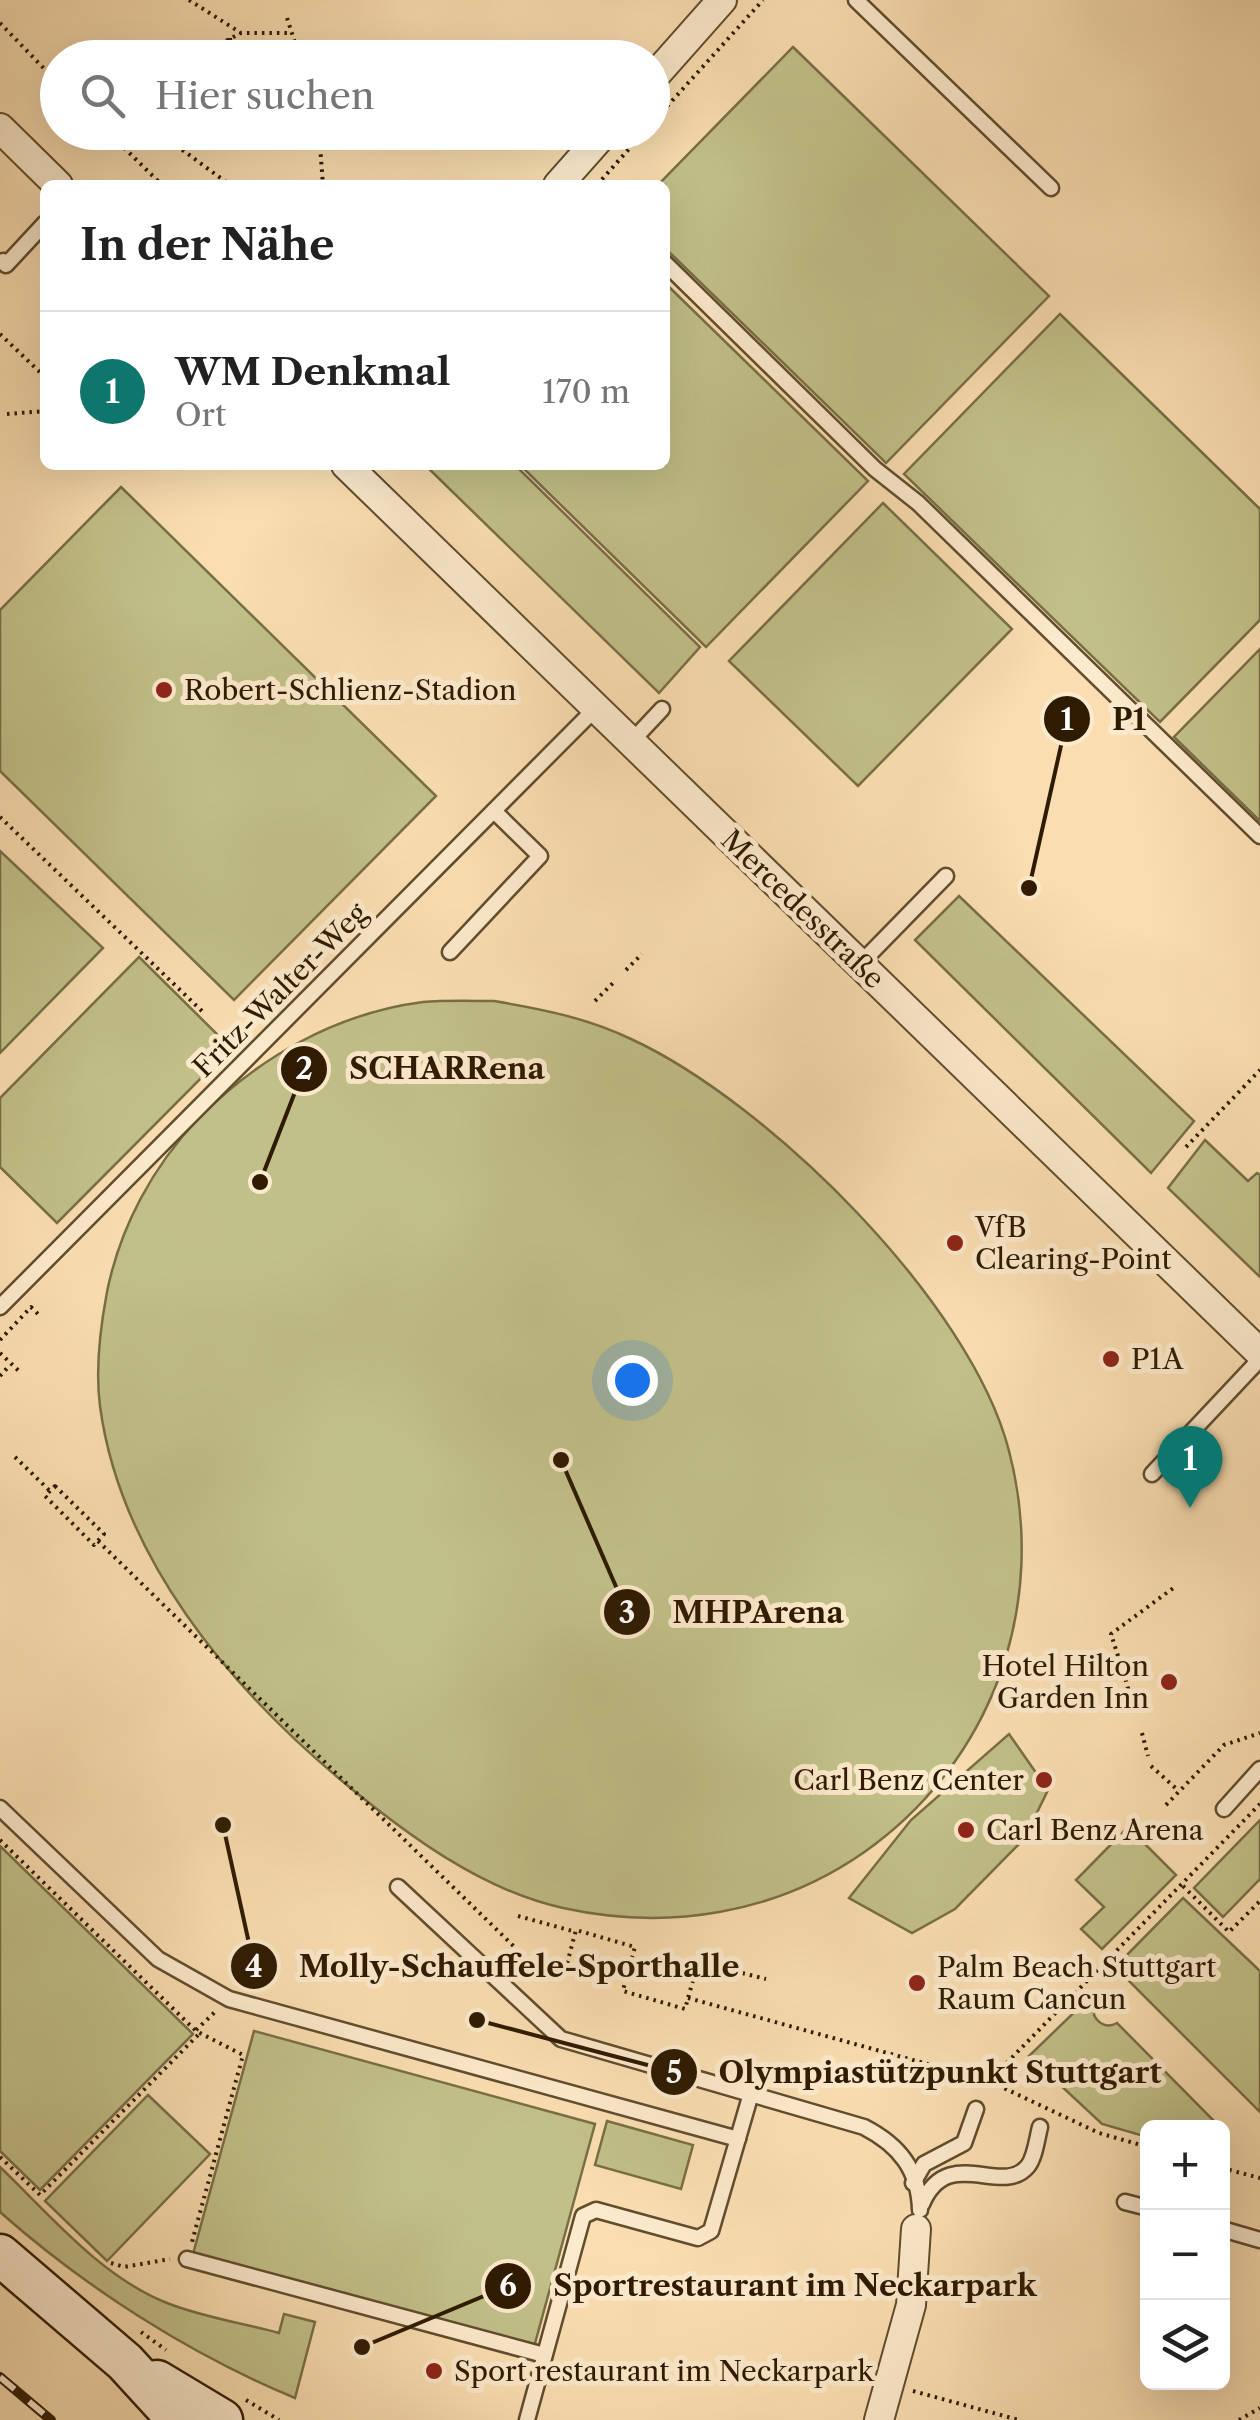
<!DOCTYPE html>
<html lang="de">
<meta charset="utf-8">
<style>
:root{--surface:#fff;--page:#f6f6f6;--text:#222;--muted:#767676;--line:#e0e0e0;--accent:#0f766e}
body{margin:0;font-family:"Libre Caslon Text",serif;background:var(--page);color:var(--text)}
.controls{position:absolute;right:30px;bottom:30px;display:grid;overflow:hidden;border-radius:15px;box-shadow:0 10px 40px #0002}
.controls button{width:90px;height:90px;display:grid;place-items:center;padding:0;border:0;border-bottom:2px solid var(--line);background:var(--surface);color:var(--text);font:50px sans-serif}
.you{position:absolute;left:632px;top:1380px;width:35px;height:35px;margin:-25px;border:8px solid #fff;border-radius:50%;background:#1a73e8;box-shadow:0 0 0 15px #1a73e833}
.badge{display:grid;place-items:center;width:65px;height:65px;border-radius:50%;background:var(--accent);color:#fff;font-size:32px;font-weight:700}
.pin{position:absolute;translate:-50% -82px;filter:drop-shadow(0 2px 5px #0008)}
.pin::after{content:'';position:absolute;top:52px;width:35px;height:30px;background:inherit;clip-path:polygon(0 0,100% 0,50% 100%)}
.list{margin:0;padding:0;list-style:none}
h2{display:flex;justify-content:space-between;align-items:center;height:130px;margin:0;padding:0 40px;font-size:42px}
h2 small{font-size:32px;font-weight:400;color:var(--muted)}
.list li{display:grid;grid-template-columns:65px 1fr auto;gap:30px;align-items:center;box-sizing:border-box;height:160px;padding:0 40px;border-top:2px solid var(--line)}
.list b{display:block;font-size:38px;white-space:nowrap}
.list p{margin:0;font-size:32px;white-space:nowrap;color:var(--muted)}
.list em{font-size:32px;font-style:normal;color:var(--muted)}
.icon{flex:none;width:55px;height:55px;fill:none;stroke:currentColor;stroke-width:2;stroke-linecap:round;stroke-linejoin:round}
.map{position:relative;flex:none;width:1260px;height:2420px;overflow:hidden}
.search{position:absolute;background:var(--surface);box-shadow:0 10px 40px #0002;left:40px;top:40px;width:630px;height:110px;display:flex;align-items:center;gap:25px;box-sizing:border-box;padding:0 35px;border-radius:55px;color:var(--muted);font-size:38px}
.panel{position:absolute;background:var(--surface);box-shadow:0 10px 40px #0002;left:40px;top:180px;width:630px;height:290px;border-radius:15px}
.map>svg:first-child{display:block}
</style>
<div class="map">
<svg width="1260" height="2420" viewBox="0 0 1260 2420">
<rect width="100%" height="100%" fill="#fadeb1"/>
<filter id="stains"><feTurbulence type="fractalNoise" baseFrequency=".002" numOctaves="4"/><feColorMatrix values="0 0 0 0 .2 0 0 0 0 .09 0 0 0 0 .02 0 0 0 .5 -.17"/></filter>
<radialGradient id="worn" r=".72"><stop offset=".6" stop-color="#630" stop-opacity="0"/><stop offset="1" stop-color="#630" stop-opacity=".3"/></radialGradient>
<g fill="#c2c089" stroke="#786e46" stroke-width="2.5">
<polygon points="793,47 1049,296 886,463 665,248 665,185 658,185"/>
<polygon points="665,283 868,481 706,647 520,465 665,465"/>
<polygon points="1060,314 1260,509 1260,620 1160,722 904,474"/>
<polygon points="425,465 515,465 700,647 659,693"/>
<polygon points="121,487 436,796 234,1000 0,771 0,610"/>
<polygon points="883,503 1012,629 858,786 729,661"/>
<polygon points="1260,649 1260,821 1174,737"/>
<polygon points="0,851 103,948 0,1053"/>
<polygon points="959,896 1194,1121 1151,1173 915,940"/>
<polygon points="139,957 231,1048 57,1223 0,1167 0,1098"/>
<path d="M494,1001c48,8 93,17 137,38 137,63 340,263 378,412 40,153 -16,311 -146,402 -88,61 -195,78 -300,55 -82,-18 -157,-74 -221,-127 -113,-94 -222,-225 -242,-375 -5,-38 0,-77 7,-114 13,-65 46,-126 92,-174 60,-61 138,-105 224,-116 23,-2 48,-1 71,-1z"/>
<polygon points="1205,1140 1248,1181 1257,1173 1260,1175 1260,1277 1168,1188"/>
<polygon points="1009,1734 1048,1790 1024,1839 955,1909 912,1933 849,1898 911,1820"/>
<polygon points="1260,1820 1260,1879 1223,1917 1194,1888"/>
<polygon points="1128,1827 1176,1875 1102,1949 1081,1929 1104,1907 1076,1880"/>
<polygon points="0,1846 193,2034 40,2190 0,2151"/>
<polygon points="1183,1898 1260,1971 1260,2112 1115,1967"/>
<path d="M1091,1996l6,6 -3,13c5,10 14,13 23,8l103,104 -72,1 -1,9 -45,-13 -73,-68z"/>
<polygon points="254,2031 595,2124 534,2347 193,2254"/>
<polygon points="148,2095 210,2154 107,2261 45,2201"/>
<polygon points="607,2121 693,2145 681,2189 595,2165"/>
<path d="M0,2167c50,48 101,110 167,136 35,14 75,20 112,30l5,-19 31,8 -20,76c-106,-44 -209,-110 -295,-186z"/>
</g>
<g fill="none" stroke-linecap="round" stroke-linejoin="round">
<defs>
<g id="service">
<polyline points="856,0 1051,188"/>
<polyline points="3,261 6,265 45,223"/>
<polyline points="665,263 875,469 918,503 1260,836"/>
<polyline points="631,742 662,709"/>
<polyline points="450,952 540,856 494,811"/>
<polyline points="860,964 946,876"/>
<polyline points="0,1307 596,708"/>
<polyline points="1152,1474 1260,1359"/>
<polyline points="0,1808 158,1959 229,1999 738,2139"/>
<polyline points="1224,1809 1260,1769"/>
<path d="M398,1887l163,152 303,88c35,18 55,43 56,83"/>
<polyline points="913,2183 924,2164 964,2143 976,2109"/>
<polyline points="1125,2202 1148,2208"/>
<path d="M922,2204c26,-61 80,-6 106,-38 7,-9 9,-27 12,-39"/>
<polyline points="1222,2229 1260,2240"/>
<polyline points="187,2259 544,2355"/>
<polyline points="527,2420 583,2216 596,2210 698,2238 711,2231 750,2097"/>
</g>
<g id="minor">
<polyline points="652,79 722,0"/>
<polyline points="0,128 58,185"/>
<polyline points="558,185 605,132"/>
<polyline points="346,465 1260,1353"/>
<polyline points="879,2420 911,2305 916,2229"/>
</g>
<g id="secondary">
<polyline points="0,2255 125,2362 178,2420"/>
<polyline points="157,2381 222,2420"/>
</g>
</defs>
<use href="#service" stroke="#614c2e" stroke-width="19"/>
<use href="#minor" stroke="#614c2e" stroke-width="32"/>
<use href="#secondary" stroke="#2e1b02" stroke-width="45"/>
<g stroke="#2e1b02" stroke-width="4" stroke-dasharray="2.5 5" stroke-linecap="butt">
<polyline points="189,0 241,33 292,33"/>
<polyline points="287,18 300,58"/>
<polyline points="0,23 58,83"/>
<polyline points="230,38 231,58"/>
<polyline points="193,58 241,33"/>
<polyline points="652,123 763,0"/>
<polyline points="108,132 162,185"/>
<polyline points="158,132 230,185"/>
<polyline points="319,132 323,185"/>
<polyline points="597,185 644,132"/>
<polyline points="0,334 45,377 45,404"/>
<polyline points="7,414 45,411"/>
<polyline points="0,817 205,1014"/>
<polyline points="626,970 642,954"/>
<polyline points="595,1001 615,981"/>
<polyline points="1186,1147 1260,1070"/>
<polyline points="0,1340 31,1307 39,1315"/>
<polyline points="0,1353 21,1373"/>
<polyline points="0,1376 10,1365"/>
<polyline points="15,1457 50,1491"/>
<polygon points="55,1486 104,1534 94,1545 45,1496"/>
<polyline points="98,1541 535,1967 564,1975 576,1930 635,1947 632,1957"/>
<polyline points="1118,1656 1111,1634 1176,1586"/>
<polyline points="1121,1665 1133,1705"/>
<polyline points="1142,1733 1148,1756"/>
<polyline points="1151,1766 1179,1791"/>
<polyline points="1166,1805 1224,1745 1260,1733"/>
<polyline points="0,1840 196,2031 243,2055 192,2242"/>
<polyline points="1183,1886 1229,1932 1260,1901"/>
<polyline points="518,1916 576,1932"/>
<polyline points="626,1978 623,1991 685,2009 698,1962 766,1979"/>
<polyline points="688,1998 989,2081 1260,1804"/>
<polyline points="196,2030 215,2012"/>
<polyline points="991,2082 1099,2133 1148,2147"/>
<polyline points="0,2157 40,2195 200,2033"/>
<polyline points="1222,2168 1260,2178"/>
<polyline points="111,2263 124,2267 170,2259"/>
<polyline points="141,2332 166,2350"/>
<polyline points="913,2391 1019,2420"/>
<polyline points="246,2400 279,2420"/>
<polyline points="1239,2420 1260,2408"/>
</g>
<use href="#service" stroke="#fceacc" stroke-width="14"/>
<use href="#minor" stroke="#fceacc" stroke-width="28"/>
<use href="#secondary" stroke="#fceacc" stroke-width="40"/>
<defs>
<polyline id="rail" points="0,2377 51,2420"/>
</defs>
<use href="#rail" stroke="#2e1b02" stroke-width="10"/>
<use href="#rail" stroke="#fceacc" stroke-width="6" stroke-dasharray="19" stroke-linecap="butt"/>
</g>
<g fill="#8f2418" stroke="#fceacc" stroke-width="4">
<circle cx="164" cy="690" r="10"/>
<circle cx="955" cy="1243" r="10"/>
<circle cx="1111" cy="1359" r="10"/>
<circle cx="1169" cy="1682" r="10"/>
<circle cx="1044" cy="1780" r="10"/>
<circle cx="966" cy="1830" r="10"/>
<circle cx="917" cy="1983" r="10"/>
<circle cx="434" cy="2371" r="10"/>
</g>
<g text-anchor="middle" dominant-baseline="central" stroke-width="10" stroke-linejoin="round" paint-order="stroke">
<g font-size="28" fill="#2e1b02" stroke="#fceacc" text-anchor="start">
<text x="184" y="690">Robert-Schlienz-Stadion</text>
<text x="975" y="1227">VfB<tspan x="975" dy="32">Clearing-Point</tspan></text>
<text x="1131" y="1359">P1A</text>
<text x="1149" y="1666" text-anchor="end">Hotel Hilton<tspan x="1149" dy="32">Garden Inn</tspan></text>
<text x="1024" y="1780" text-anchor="end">Carl Benz Center</text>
<text x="986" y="1830">Carl Benz Arena</text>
<text x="937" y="1967">Palm Beach Stuttgart<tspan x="937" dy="32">Raum Cancun</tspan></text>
<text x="454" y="2371">Sport restaurant im Neckarpark</text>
</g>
<g font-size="28" fill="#2e1b02" stroke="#fceacc">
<text transform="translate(803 909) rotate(44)">Mercedesstraße</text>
<text transform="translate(280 990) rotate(-45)">Fritz-Walter-Weg</text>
</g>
</g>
<path fill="none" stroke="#2e1b02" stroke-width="4" d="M1029 888L1067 719M260 1182L304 1069M561 1460L627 1612M223 1825L254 1966M477 2020L674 2072M362 2347L508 2286"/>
<g fill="#2e1b02" stroke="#fceacc" stroke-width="4">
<circle cx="1029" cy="888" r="10"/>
<circle cx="260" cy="1182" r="10"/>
<circle cx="561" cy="1460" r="10"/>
<circle cx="223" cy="1825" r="10"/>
<circle cx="477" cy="2020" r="10"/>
<circle cx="362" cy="2347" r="10"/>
<circle cx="1067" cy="719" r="25"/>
<circle cx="304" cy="1069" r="25"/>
<circle cx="627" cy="1612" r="25"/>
<circle cx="254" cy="1966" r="25"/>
<circle cx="674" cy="2072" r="25"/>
<circle cx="508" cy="2286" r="25"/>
</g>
<g font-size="30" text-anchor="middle" font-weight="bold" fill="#fff">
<text x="1067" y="730">1</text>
<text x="304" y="1079">2</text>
<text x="627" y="1623">3</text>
<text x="254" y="1977">4</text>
<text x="674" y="2083">5</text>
<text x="508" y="2296">6</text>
</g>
<g font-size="30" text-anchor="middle" font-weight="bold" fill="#2e1b02" stroke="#fceacc" stroke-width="10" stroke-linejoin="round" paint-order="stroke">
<text x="1129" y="730">P1</text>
<text x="447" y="1079">SCHARRena</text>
<text x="758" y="1623">MHPArena</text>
<text x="519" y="1977">Molly-Schauffele-Sporthalle</text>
<text x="940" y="2083">Olympiastützpunkt Stuttgart</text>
<text x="795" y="2296">Sportrestaurant im Neckarpark</text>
</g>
<rect width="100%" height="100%" filter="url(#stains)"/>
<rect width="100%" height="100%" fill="url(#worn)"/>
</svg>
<div class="controls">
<button>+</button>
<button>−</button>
<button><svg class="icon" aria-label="layers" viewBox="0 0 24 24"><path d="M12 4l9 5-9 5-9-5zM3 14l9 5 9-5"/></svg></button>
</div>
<div class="you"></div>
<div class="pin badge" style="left:1190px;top:1508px">1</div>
<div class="search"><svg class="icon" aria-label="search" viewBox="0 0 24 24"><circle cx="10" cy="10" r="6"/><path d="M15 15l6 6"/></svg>Hier suchen</div>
<section class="panel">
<h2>In der Nähe<small></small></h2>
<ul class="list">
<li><span class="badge">1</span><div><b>WM Denkmal</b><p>Ort</p></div><em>170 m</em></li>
</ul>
</section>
</div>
